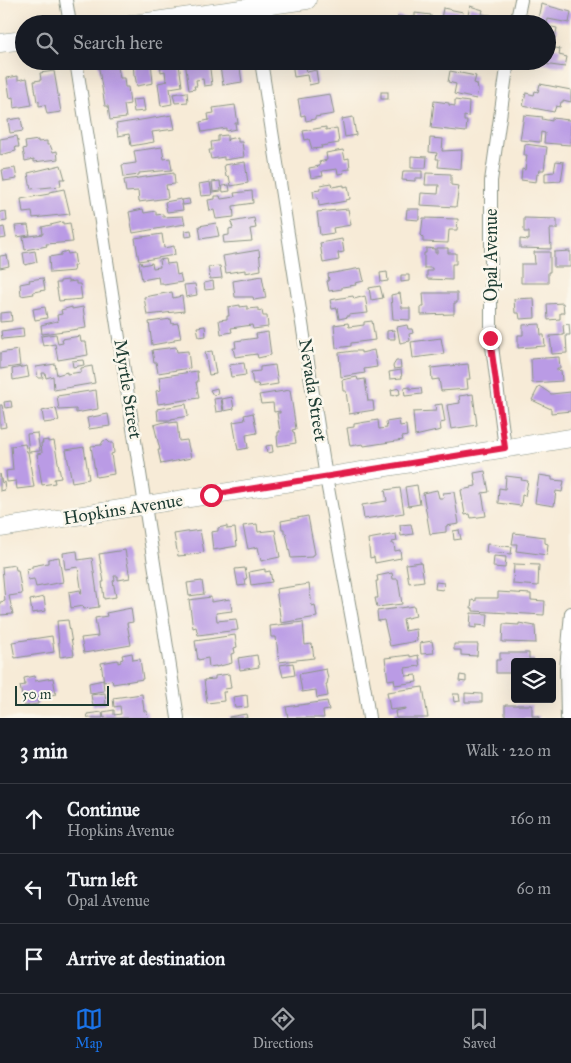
<!DOCTYPE html>
<meta charset="utf-8">
<style>
:root{--surface:#171b24;--page:#20242c;--text:#f1f3f6;--muted:#9ea1a6;--line:#363941;--accent:#1a73e8}
body{margin:0;font-family:"IM FELL Great Primer",serif;background:var(--page);color:var(--text)}
.controls{position:absolute;right:15px;bottom:15px;display:grid;overflow:hidden;border-radius:5px;box-shadow:0 5px 20px #0002}
.controls button{width:45px;height:45px;display:grid;place-items:center;padding:0;border:0;border-bottom:1px solid var(--line);background:var(--surface);color:var(--text);font:25px sans-serif}
.scale{position:absolute;left:15px;bottom:12px;width:94px;box-sizing:border-box;padding-left:5px;border:2px solid #1f3d34;border-top:0;font-size:14px;line-height:18px;white-space:nowrap;color:#1f3d34;-webkit-text-stroke:4px #fbf7ec;paint-order:stroke}
.stop{position:absolute;width:15px;height:15px;margin:-11px;border:4px solid #e11d48;border-radius:50%;background:#fff}
.stop.end{background:#e11d48;border-color:#fff;box-shadow:0 1px 5px #0008}
.list{margin:0;padding:0;list-style:none}
h2{display:flex;justify-content:space-between;align-items:center;height:65px;margin:0;padding:0 20px;font-size:21px}
h2 small{font-size:16px;font-weight:400;color:var(--muted)}
.list li{display:grid;grid-template-columns:32px 1fr auto;gap:15px;align-items:center;box-sizing:border-box;height:70px;padding:0 20px;border-top:1px solid var(--line)}
.list b{display:block;font-size:19px;white-space:nowrap}
.list p{margin:0;font-size:16px;white-space:nowrap;color:var(--muted)}
.list em{font-size:16px;font-style:normal;color:var(--muted)}
.icon{flex:none;width:28px;height:28px;fill:none;stroke:currentColor;stroke-width:2;stroke-linecap:round;stroke-linejoin:round}
.map{position:relative;flex:none;width:571px;height:718px;overflow:hidden}
.search{position:absolute;background:var(--surface);box-shadow:0 5px 20px #0002;left:15px;right:15px;top:15px;height:55px;display:flex;align-items:center;gap:12px;box-sizing:border-box;padding:0 18px;border-radius:28px;color:var(--muted);font-size:19px}
.sheet{height:275px;background:var(--surface)}
nav{display:flex;justify-content:space-around;align-items:center;box-sizing:border-box;height:70px;border-top:1px solid var(--line);background:var(--surface);font-size:14px;color:var(--muted)}
nav a{display:grid;justify-items:center;gap:2px}
nav .on{color:var(--accent)}
.map>svg:first-child{display:block}
</style>
<div class="map">
<svg width="571" height="718" viewBox="0 0 571 718">
<rect width="100%" height="100%" fill="#fbf7ec"/>
<filter id="ink" filterUnits="userSpaceOnUse"><feTurbulence type="fractalNoise" baseFrequency=".02" numOctaves="2"/><feDisplacementMap in="SourceGraphic" scale="10" xChannelSelector="R" yChannelSelector="G"/><feConvolveMatrix kernelMatrix="1 2 1 2 8 2 1 2 1" color-interpolation-filters="sRGB"/></filter>
<filter id="wash" filterUnits="userSpaceOnUse"><feTurbulence type="fractalNoise" baseFrequency=".0096" numOctaves="4" result="noise"/><feDisplacementMap in="SourceGraphic" scale="20" xChannelSelector="R" yChannelSelector="G"/><feGaussianBlur stdDeviation="1.12" result="paint"/><feColorMatrix in="noise" values="0 0 0 0 0 0 0 0 0 0 0 0 0 0 0 0 0 1.4 0 .05"/><feComposite in="paint" operator="in"/></filter>
<g filter="url(#wash)">
<rect width="100%" height="100%" fill="#f7ebd7"/>
<g id="blocks">
<g fill="#ba9be5">
<polygon points="541,4 571,12 569,23 548,19 547,24 537,24"/>
<polygon points="470,6 483,10 482,14 491,15 489,24 466,24"/>
<polygon points="443,8 463,12 461,24 440,24"/>
<polygon points="415,13 431,15 430,24 397,24 398,16 410,19 411,17 415,17"/>
<polygon points="547,26 557,28 555,38 547,37"/>
<polygon points="547,46 560,49 559,55 567,57 565,67 529,62 547,61"/>
<polygon points="109,61 117,61 120,78 124,78 125,87 128,87 130,104 124,105 126,118 110,120 108,106 105,106 98,63"/>
<polygon points="133,61 151,61 153,83 137,86 135,76 134,76"/>
<polygon points="160,61 180,61 180,64 179,64 182,86 170,88 172,104 161,106 158,83 168,81 166,80 165,71 161,72"/>
<polygon points="185,61 209,61 212,85 204,86 203,79 196,80 197,86 194,86 195,89 189,90"/>
<polygon points="219,61 239,61 242,82 223,85"/>
<polygon points="292,61 305,61 307,72 316,70 318,83 309,85 307,75 294,77"/>
<polygon points="316,61 344,61 329,67 318,69"/>
<polygon points="54,71 61,112 47,114 45,105 39,106 39,101 37,102 34,81 41,80 40,73"/>
<polygon points="450,71 476,76 474,83 477,84 478,90 476,99 454,94 456,84 448,82"/>
<polygon points="18,76 18,80 27,78 32,105 14,108 13,97 10,98 7,78"/>
<polygon points="540,84 571,90 571,102 563,100 563,102 561,102 560,107 556,106 554,112 523,106 526,93 534,95 535,91 538,92"/>
<polygon points="187,92 188,102 175,103 173,94"/>
<rect x="381" y="92" width="7" height="7"/>
<polygon points="330,94 334,114 315,117 315,119 306,121 305,115 301,116 298,99"/>
<polygon points="143,99 145,111 134,112 132,100"/>
<polygon points="455,100 469,102 468,117 464,116 464,121 467,121 466,132 431,128 434,101 449,103 449,105 455,106"/>
<polygon points="235,105 238,123 235,123 236,129 226,131 226,128 202,132 200,122 209,120 208,114 214,113 213,108"/>
<polygon points="172,115 175,129 152,132 154,142 131,146 129,134 118,136 116,124"/>
<polygon points="524,115 543,117 542,119 552,121 552,118 569,120 571,122 570,145 544,143 545,133 541,132 540,142 520,140"/>
<polygon points="353,117 356,135 345,137 342,119"/>
<polygon points="21,118 23,131 10,133 8,120"/>
<polygon points="326,127 326,130 337,128 339,143 321,146 322,148 312,149 309,139 305,140 303,131"/>
<polygon points="227,135 227,141 228,139 238,137 238,142 242,142 244,157 224,160 224,157 211,159 209,150 212,150 211,142 218,141 218,136"/>
<polygon points="17,136 19,147 15,147 16,151 0,155 0,139"/>
<polygon points="430,138 443,139 442,151 462,150 461,169 438,167 439,159 436,159 437,153 429,152"/>
<polygon points="38,140 38,142 47,141 47,145 50,145 53,152 57,151 58,159 34,162 34,159 25,161 23,149 26,148 25,142"/>
<polygon points="525,144 547,147 544,170 540,170 539,174 537,174 536,182 521,180 522,169 525,170 527,155 524,155"/>
<polygon points="162,147 164,159 170,158 172,170 139,173 139,175 124,177 122,165 136,163 134,151"/>
<polygon points="343,150 345,159 349,158 350,169 343,170 344,173 338,174 337,169 322,171 323,176 311,178 309,168 320,166 319,162 327,160 326,153"/>
<polygon points="411,156 427,157 426,168 411,168"/>
<polygon points="556,161 564,162 561,181 545,182 545,173 554,172"/>
<polygon points="245,162 248,183 231,186 229,176 226,177 224,165"/>
<polygon points="61,165 65,179 60,179 61,186 31,189 28,173"/>
<polygon points="15,168 17,179 4,181 2,170"/>
<polygon points="403,171 422,171 422,178 415,178 415,181 402,180"/>
<polygon points="174,173 175,184 166,185 168,198 139,202 138,191 126,192 124,180"/>
<polygon points="426,173 451,174 451,185 459,186 456,207 420,205 421,193 438,194 439,185 425,185"/>
<polygon points="220,181 221,191 213,192 212,182"/>
<polygon points="210,182 212,195 201,196 199,184"/>
<polygon points="331,183 332,187 344,185 344,187 348,186 350,199 346,200 346,201 319,206 318,197 314,198 313,191 320,190 319,188 322,188 321,185"/>
<polygon points="229,185 230,191 223,192 222,186"/>
<polygon points="64,189 70,214 33,218 32,212 23,213 21,199 49,194 49,192"/>
<polygon points="252,191 253,203 233,206 234,217 216,219 214,210 210,211 208,200 215,199 215,196 220,196 221,199 235,197 234,193"/>
<polygon points="181,199 183,210 167,212 165,202"/>
<polygon points="189,199 190,204 183,205 182,200"/>
<polygon points="143,209 144,213 156,211 156,215 163,214 163,217 183,216 185,224 133,233 129,212"/>
<polygon points="348,209 351,225 333,228 334,233 320,235 317,212"/>
<polygon points="407,209 419,209 419,220 406,219"/>
<polygon points="6,211 7,221 0,222 0,212"/>
<polygon points="254,218 256,228 250,229 252,241 224,243 223,236 229,235 229,229 233,228 231,222"/>
<polygon points="423,218 458,219 457,230 449,230 448,243 423,242 423,237 421,235"/>
<polygon points="524,218 557,219 557,229 550,229 551,249 520,248 520,239 529,240 529,232 524,232"/>
<polygon points="63,222 63,224 70,223 73,242 46,244 47,246 25,250 23,237 43,234 42,227"/>
<polygon points="216,223 219,236 201,239 199,226"/>
<polygon points="28,225 30,235 17,237 15,226"/>
<polygon points="4,227 6,238 0,239 0,228"/>
<polygon points="191,230 192,236 186,237 185,231"/>
<polygon points="162,234 164,248 174,246 175,255 139,261 135,238"/>
<polygon points="342,239 344,252 338,253 339,260 323,263 320,243"/>
<polygon points="426,248 435,249 435,253 437,253 437,248 448,248 448,253 456,253 456,264 452,264 452,280 427,279 427,271 432,271 432,268 424,268 424,253 426,253"/>
<polygon points="259,250 261,270 245,273 245,270 226,273 223,256"/>
<polygon points="35,251 37,262 25,265 23,253"/>
<polygon points="67,251 68,254 74,253 76,266 73,266 74,271 50,273 49,257 61,255 61,253"/>
<polygon points="570,251 570,267 554,267 554,252"/>
<polygon points="534,252 550,252 550,272 548,272 548,283 521,283 521,264 535,264"/>
<polygon points="7,255 9,266 0,268 0,256"/>
<polygon points="166,259 167,264 175,263 177,275 180,274 182,282 164,285 163,283 159,283 158,277 142,280 139,263 141,262 142,265 152,263 153,268 160,267 159,260"/>
<polygon points="220,266 222,278 210,279 208,267"/>
<polygon points="361,268 364,281 355,283 356,285 342,287 342,289 329,291 327,281 329,280 328,274"/>
<polygon points="387,272 388,281 381,282 380,273"/>
<polygon points="401,275 409,275 409,281 401,282"/>
<polygon points="262,276 266,298 254,300 253,297 235,297 233,281"/>
<polygon points="43,278 45,290 33,292 34,294 21,296 20,284 30,282 29,280"/>
<polygon points="68,280 68,282 76,281 76,284 80,284 82,299 59,301 56,283 60,283 60,281"/>
<polygon points="213,281 214,289 205,290 204,283"/>
<polygon points="195,284 197,295 186,297 184,285"/>
<polygon points="380,286 383,298 371,300 369,288"/>
<polygon points="172,292 173,298 182,296 184,311 147,315 144,297"/>
<polygon points="400,293 402,308 410,308 410,320 393,319 391,295"/>
<polygon points="423,293 457,293 457,303 454,303 454,314 421,315 421,307 424,307"/>
<polygon points="353,296 354,299 365,296 368,313 348,315 348,317 339,319 337,308 332,309 330,300"/>
<polygon points="534,298 535,318 520,319 519,313 515,313 514,299"/>
<polygon points="563,303 564,313 560,313 560,319 548,320 547,304"/>
<polygon points="240,305 240,307 247,306 247,309 258,308 258,311 262,310 263,316 267,316 268,327 253,329 252,325 231,328 232,332 221,334 219,320 227,319 227,316 229,316 228,307"/>
<polygon points="45,307 47,318 35,320 33,309"/>
<polygon points="72,307 72,309 83,307 86,328 42,334 41,325 57,321 58,322 57,315 62,314 61,310"/>
<polygon points="11,312 12,321 0,322 0,313"/>
<polygon points="171,319 172,324 178,323 181,338 174,339 174,341 152,345 149,322"/>
<polygon points="372,321 375,340 351,343 351,346 336,348 334,325 348,323 349,327 364,325 364,322"/>
<polygon points="540,324 541,335 544,335 545,346 518,348 518,335 523,335 523,325"/>
<polygon points="569,324 570,335 566,335 567,353 552,354 550,336 564,335 563,325"/>
<polygon points="407,325 408,329 412,329 413,333 409,334 410,341 400,343 397,327"/>
<polygon points="205,326 206,336 199,337 197,327"/>
<polygon points="23,328 24,337 2,339 1,331"/>
<polygon points="394,330 395,339 387,339 387,331"/>
<polygon points="268,332 271,355 258,358 257,354 235,357 233,348 236,348 235,341 257,338 256,334"/>
<polygon points="56,334 58,344 63,343 62,339 80,336 81,342 86,342 88,355 58,360 55,344 43,346 41,336"/>
<polygon points="441,338 444,354 413,358 411,342"/>
<polygon points="176,347 177,352 188,351 190,368 158,373 156,362 154,362 152,350"/>
<polygon points="18,350 20,366 0,369 0,353"/>
<polygon points="374,350 377,367 364,369 365,373 341,377 339,353 353,351 361,351 361,353"/>
<polygon points="212,351 216,374 209,375 205,352"/>
<polygon points="559,357 560,368 557,368 557,371 561,370 562,381 532,383 531,359"/>
<polygon points="83,360 84,365 73,367 72,361"/>
<polygon points="396,361 400,361 401,368 394,369 393,366"/>
<polygon points="244,363 246,375 231,377 229,365"/>
<polygon points="55,364 57,375 67,372 67,374 81,372 81,368 92,366 95,383 54,390 53,376 46,378 45,373 42,373 43,378 38,378 36,367"/>
<polygon points="468,364 470,379 467,379 468,389 441,391 439,379 432,380 431,368"/>
<polygon points="275,365 278,384 259,387 258,384 253,384 251,372 260,371 260,367"/>
<polygon points="27,366 29,377 13,380 12,369"/>
<polygon points="401,370 402,378 390,379 389,372"/>
<polygon points="197,371 198,382 196,382 199,398 158,404 156,391 161,390 159,377"/>
<polygon points="357,377 358,380 365,379 368,401 373,401 374,410 349,414 346,391 343,391 342,380"/>
<polygon points="539,386 551,394 571,392 571,411 551,413 551,409 532,400"/>
<polygon points="410,387 410,389 421,388 422,394 405,396 404,388"/>
<polygon points="217,388 218,394 213,395 210,390"/>
<polygon points="399,388 400,394 392,396 391,390"/>
<polygon points="96,390 98,409 76,413 76,409 59,410 57,396"/>
<polygon points="290,390 296,429 292,430 293,432 294,432 296,443 278,446 277,436 278,436 278,432 280,432 277,413 280,413 280,411 274,412 273,403 261,404 259,395"/>
<polygon points="473,394 477,425 451,429 447,405 460,403 459,396"/>
<polygon points="232,397 234,409 224,411 222,399"/>
<polygon points="221,398 223,411 216,412 214,399"/>
<polygon points="11,401 12,407 5,408 4,402"/>
<polygon points="186,404 188,416 171,419 171,420 158,420 157,409"/>
<polygon points="442,404 445,422 440,423 441,430 415,436 413,412 436,411 435,405"/>
<polygon points="0,405 2,405 6,427 0,428"/>
<polygon points="56,408 59,421 44,423 42,411"/>
<polygon points="253,413 257,433 246,435 248,448 238,450 233,422 245,420 244,415"/>
<polygon points="108,414 110,426 89,429 87,418"/>
<polygon points="378,420 379,429 387,428 386,422 399,420 400,426 406,425 407,436 402,437 403,440 364,446 363,444 350,446 347,428 354,427 354,424"/>
<polygon points="168,421 169,423 177,422 179,441 187,440 191,458 161,464 158,450 160,450 154,425"/>
<polygon points="37,433 40,451 29,452 27,434"/>
<polygon points="48,440 48,442 54,441 61,478 54,479 55,483 42,485 37,454 42,453 41,443 43,443 42,441"/>
<polygon points="107,440 110,443 113,443 114,453 111,454 114,474 96,477 91,446 101,445 103,441"/>
<polygon points="25,444 27,452 28,452 34,487 17,489 16,481 7,482 6,471 13,470 11,446"/>
<polygon points="272,445 273,452 267,453 266,446"/>
<polygon points="84,447 89,479 72,482 66,450"/>
<polygon points="485,471 489,492 482,493 486,516 471,518 470,514 465,515 461,490 471,488 471,487 476,486 474,473"/>
<polygon points="0,474 2,483 4,482 5,490 0,491"/>
<polygon points="539,475 552,477 552,480 564,481 562,492 556,491 554,506 535,503"/>
<polygon points="506,476 522,478 521,480 528,481 525,496 522,495 521,506 498,503 499,488 505,489"/>
<polygon points="417,485 420,504 408,506 405,487"/>
<polygon points="400,488 404,513 364,519 362,505 387,501 385,490"/>
<polygon points="437,490 439,498 444,498 443,493 454,492 459,524 446,526 446,532 430,534 423,493"/>
<polygon points="308,516 315,554 312,555 312,557 291,558 286,533 284,533 284,529 282,529 281,521"/>
<polygon points="257,524 258,532 275,530 280,557 261,561 258,547 248,549 243,526"/>
<polygon points="411,524 413,534 401,536 400,525"/>
<polygon points="227,526 227,529 235,528 237,546 213,550 211,532 218,531 218,528"/>
<polygon points="200,530 204,552 199,553 199,554 178,556 174,534"/>
<polygon points="459,530 461,539 454,540 453,531"/>
<polygon points="514,533 545,537 545,543 548,544 547,555 516,551 517,544 512,544"/>
<polygon points="396,534 397,541 392,542 392,544 394,544 395,551 400,550 401,558 375,563 374,557 370,558 368,539"/>
<polygon points="487,544 512,547 511,554 486,552"/>
<polygon points="125,550 130,578 118,580 118,576 114,576 115,580 113,581 116,597 104,599 102,582 104,582 99,554"/>
<polygon points="77,551 78,560 92,558 99,607 84,609 83,606 71,608 69,592 80,590 81,594 82,594 78,567 65,569 63,553"/>
<polygon points="494,556 506,557 505,568 493,567"/>
<polygon points="59,557 63,582 36,587 34,579 28,580 26,569 32,568 32,566 48,563 48,559"/>
<polygon points="421,562 424,581 409,583 406,564"/>
<polygon points="514,564 539,565 538,586 513,584"/>
<polygon points="15,565 16,570 18,570 22,594 9,596 13,614 0,615 0,602 5,601 2,567"/>
<polygon points="245,568 247,578 245,579 246,585 238,586 235,569"/>
<polygon points="265,569 265,572 270,571 272,582 251,585 249,572"/>
<polygon points="392,573 393,579 398,579 402,604 377,607 375,598 378,598 376,581 378,581 377,576"/>
<polygon points="202,581 204,594 189,596 187,583"/>
<polygon points="436,582 444,583 443,590 435,589"/>
<polygon points="309,584 312,606 315,605 317,617 281,623 276,589"/>
<polygon points="498,592 531,594 531,600 545,601 544,615 473,611 473,608 471,608 472,600 476,601 476,598 498,598"/>
<polygon points="44,597 46,611 32,613 30,600"/>
<polygon points="211,597 211,602 230,599 232,611 216,613 217,621 236,619 238,630 198,635 196,627 193,628 189,600"/>
<polygon points="414,606 416,616 403,619 405,631 416,629 417,641 390,646 384,620 378,621 377,611"/>
<polygon points="131,608 133,622 127,623 131,645 84,653 81,638 98,636 95,618 107,616 106,613"/>
<polygon points="471,613 488,614 487,626 476,625 476,628 470,627"/>
<polygon points="68,620 74,655 60,657 57,621"/>
<polygon points="303,622 305,645 312,644 314,658 279,662 276,637 271,637 270,626"/>
<polygon points="519,623 535,626 536,643 502,642 503,624 519,625"/>
<polygon points="235,635 237,647 234,648 235,653 231,654 232,663 216,667 216,666 209,667 208,658 198,660 195,641"/>
<polygon points="52,636 54,652 15,658 12,642"/>
<polygon points="432,641 434,653 421,654 420,643"/>
<polygon points="454,644 478,644 477,656 461,655 461,650 454,650"/>
<polygon points="132,653 133,660 140,659 143,679 113,684 112,680 104,682 101,663 118,660 118,663 121,662 120,660 123,659 122,655"/>
<polygon points="500,653 529,653 529,659 534,659 533,662 515,662 515,673 496,673 496,660 500,660"/>
<polygon points="257,655 259,667 240,670 238,658"/>
<polygon points="410,655 410,657 418,655 420,666 405,668 406,676 416,675 417,682 395,685 394,679 388,680 385,658"/>
<polygon points="293,663 295,675 283,677 280,665"/>
<polygon points="326,669 328,679 327,684 326,684 328,696 317,698 316,690 302,692 299,674"/>
<polygon points="229,674 231,688 225,689 226,692 223,692 224,701 207,703 204,680 215,679 215,676"/>
<polygon points="460,675 466,676 466,682 459,681"/>
<polygon points="34,676 35,681 53,678 56,694 37,697 38,704 24,706 20,686 25,685 24,678"/>
<polygon points="103,680 104,691 90,693 89,683"/>
<polygon points="423,687 428,718 396,718 395,711 406,709 406,708 390,710 387,692"/>
<polygon points="105,693 106,704 93,706 91,695"/>
<polygon points="465,693 482,694 482,702 465,702"/>
<polygon points="142,694 144,711 147,711 148,718 104,718 103,712 114,710 114,715 121,714 120,706 114,707 113,698"/>
<polygon points="453,694 459,694 460,701 454,702"/>
<polygon points="247,695 248,707 235,708 233,697"/>
<polygon points="327,701 329,710 323,711 324,718 288,718 286,707"/>
<polygon points="505,705 532,705 532,716 539,716 539,718 505,718"/>
<polygon points="102,712 103,718 88,718 87,714"/>
<polygon points="246,714 247,718 229,718 229,717"/>
</g>
</g>
</g>
<g filter="url(#ink)">
<use href="#blocks" fill-opacity="0" stroke="#8b9486" stroke-width="1"/>
<g fill="none" stroke-linecap="round" stroke-linejoin="round">
<defs>
<g id="street">
<polyline points="66,0 70,24"/>
<polyline points="252,0 256,24"/>
<polyline points="516,24 521,0"/>
<polyline points="76,61 178,718"/>
<polyline points="261,61 326,477 365,691 369,718"/>
<polyline points="505,448 491,338 491,181 508,61"/>
<polyline points="567,718 566,669 571,613"/>
</g>
<g id="secondary">
<polyline points="133,24 307,0"/>
<polyline points="0,43 24,40"/>
<polyline points="0,528 571,438"/>
</g>
</defs>
<use href="#street" stroke="#8b9486" stroke-width="14"/>
<use href="#secondary" stroke="#8b9486" stroke-width="19"/>
<use href="#street" stroke="#fff" stroke-width="12"/>
<use href="#secondary" stroke="#fff" stroke-width="18"/>
</g>
</g>
<g fill="none" stroke-linecap="round" stroke-linejoin="round" filter="url(#ink)">
<polyline stroke="#e11d48" stroke-width="6" points="211,495 505,448 490,338"/>
</g>
<g text-anchor="middle" dominant-baseline="central" stroke-width="5" stroke-linejoin="round" paint-order="stroke">
<g font-size="18" fill="#1f3d34" stroke="#fbf7ec">
<text transform="translate(491 255) rotate(-90)">Opal Avenue</text>
<text transform="translate(128 389) rotate(81)">Myrtle Street</text>
<text transform="translate(313 390) rotate(81)">Nevada Street</text>
<text transform="translate(123 509) rotate(-9)">Hopkins Avenue</text>
</g>
</g>
</svg>
<div class="controls">
<button><svg class="icon" aria-label="layers" viewBox="0 0 24 24"><path d="M12 4l9 5-9 5-9-5zM3 14l9 5 9-5"/></svg></button>
</div>
<div class="scale">50 m</div>
<div class="stop" style="left:211px;top:495px"></div>
<div class="stop end" style="left:490px;top:338px"></div>
<div class="search"><svg class="icon" aria-label="search" viewBox="0 0 24 24"><circle cx="10" cy="10" r="6"/><path d="M15 15l6 6"/></svg>Search here</div>
</div>
<section class="sheet">
<h2>3 min<small>Walk · 220 m</small></h2>
<ul class="list">
<li><svg class="icon" aria-label="ahead" viewBox="0 0 24 24"><path d="M12 20V5M6 11l6-6 6 6"/></svg><div><b>Continue</b><p>Hopkins Avenue</p></div><em>160 m</em></li>
<li><svg class="icon" aria-label="left" viewBox="0 0 24 24"><path d="M17 20v-9H6M10 6l-5 5 5 5"/></svg><div><b>Turn left</b><p>Opal Avenue</p></div><em>60 m</em></li>
<li><svg class="icon" aria-label="arrive" viewBox="0 0 24 24"><path d="M6 21V4h12l-3 4 3 4H6"/></svg><div><b>Arrive at destination</b></div></li>
</ul>
</section>
<nav>
<a class="on"><svg class="icon" aria-label="map" viewBox="0 0 24 24"><path d="M3 6l6-2 6 2 6-2v14l-6 2-6-2-6 2zM9 4v14M15 6v14"/></svg>Map</a>
<a><svg class="icon" aria-label="directions" viewBox="0 0 24 24"><path d="M12 3l9 9-9 9-9-9zM9 14v-3h6M13 9l2 2-2 2"/></svg>Directions</a>
<a><svg class="icon" aria-label="saved" viewBox="0 0 24 24"><path d="M7 4h10v16l-5-4-5 4z"/></svg>Saved</a>
</nav>
